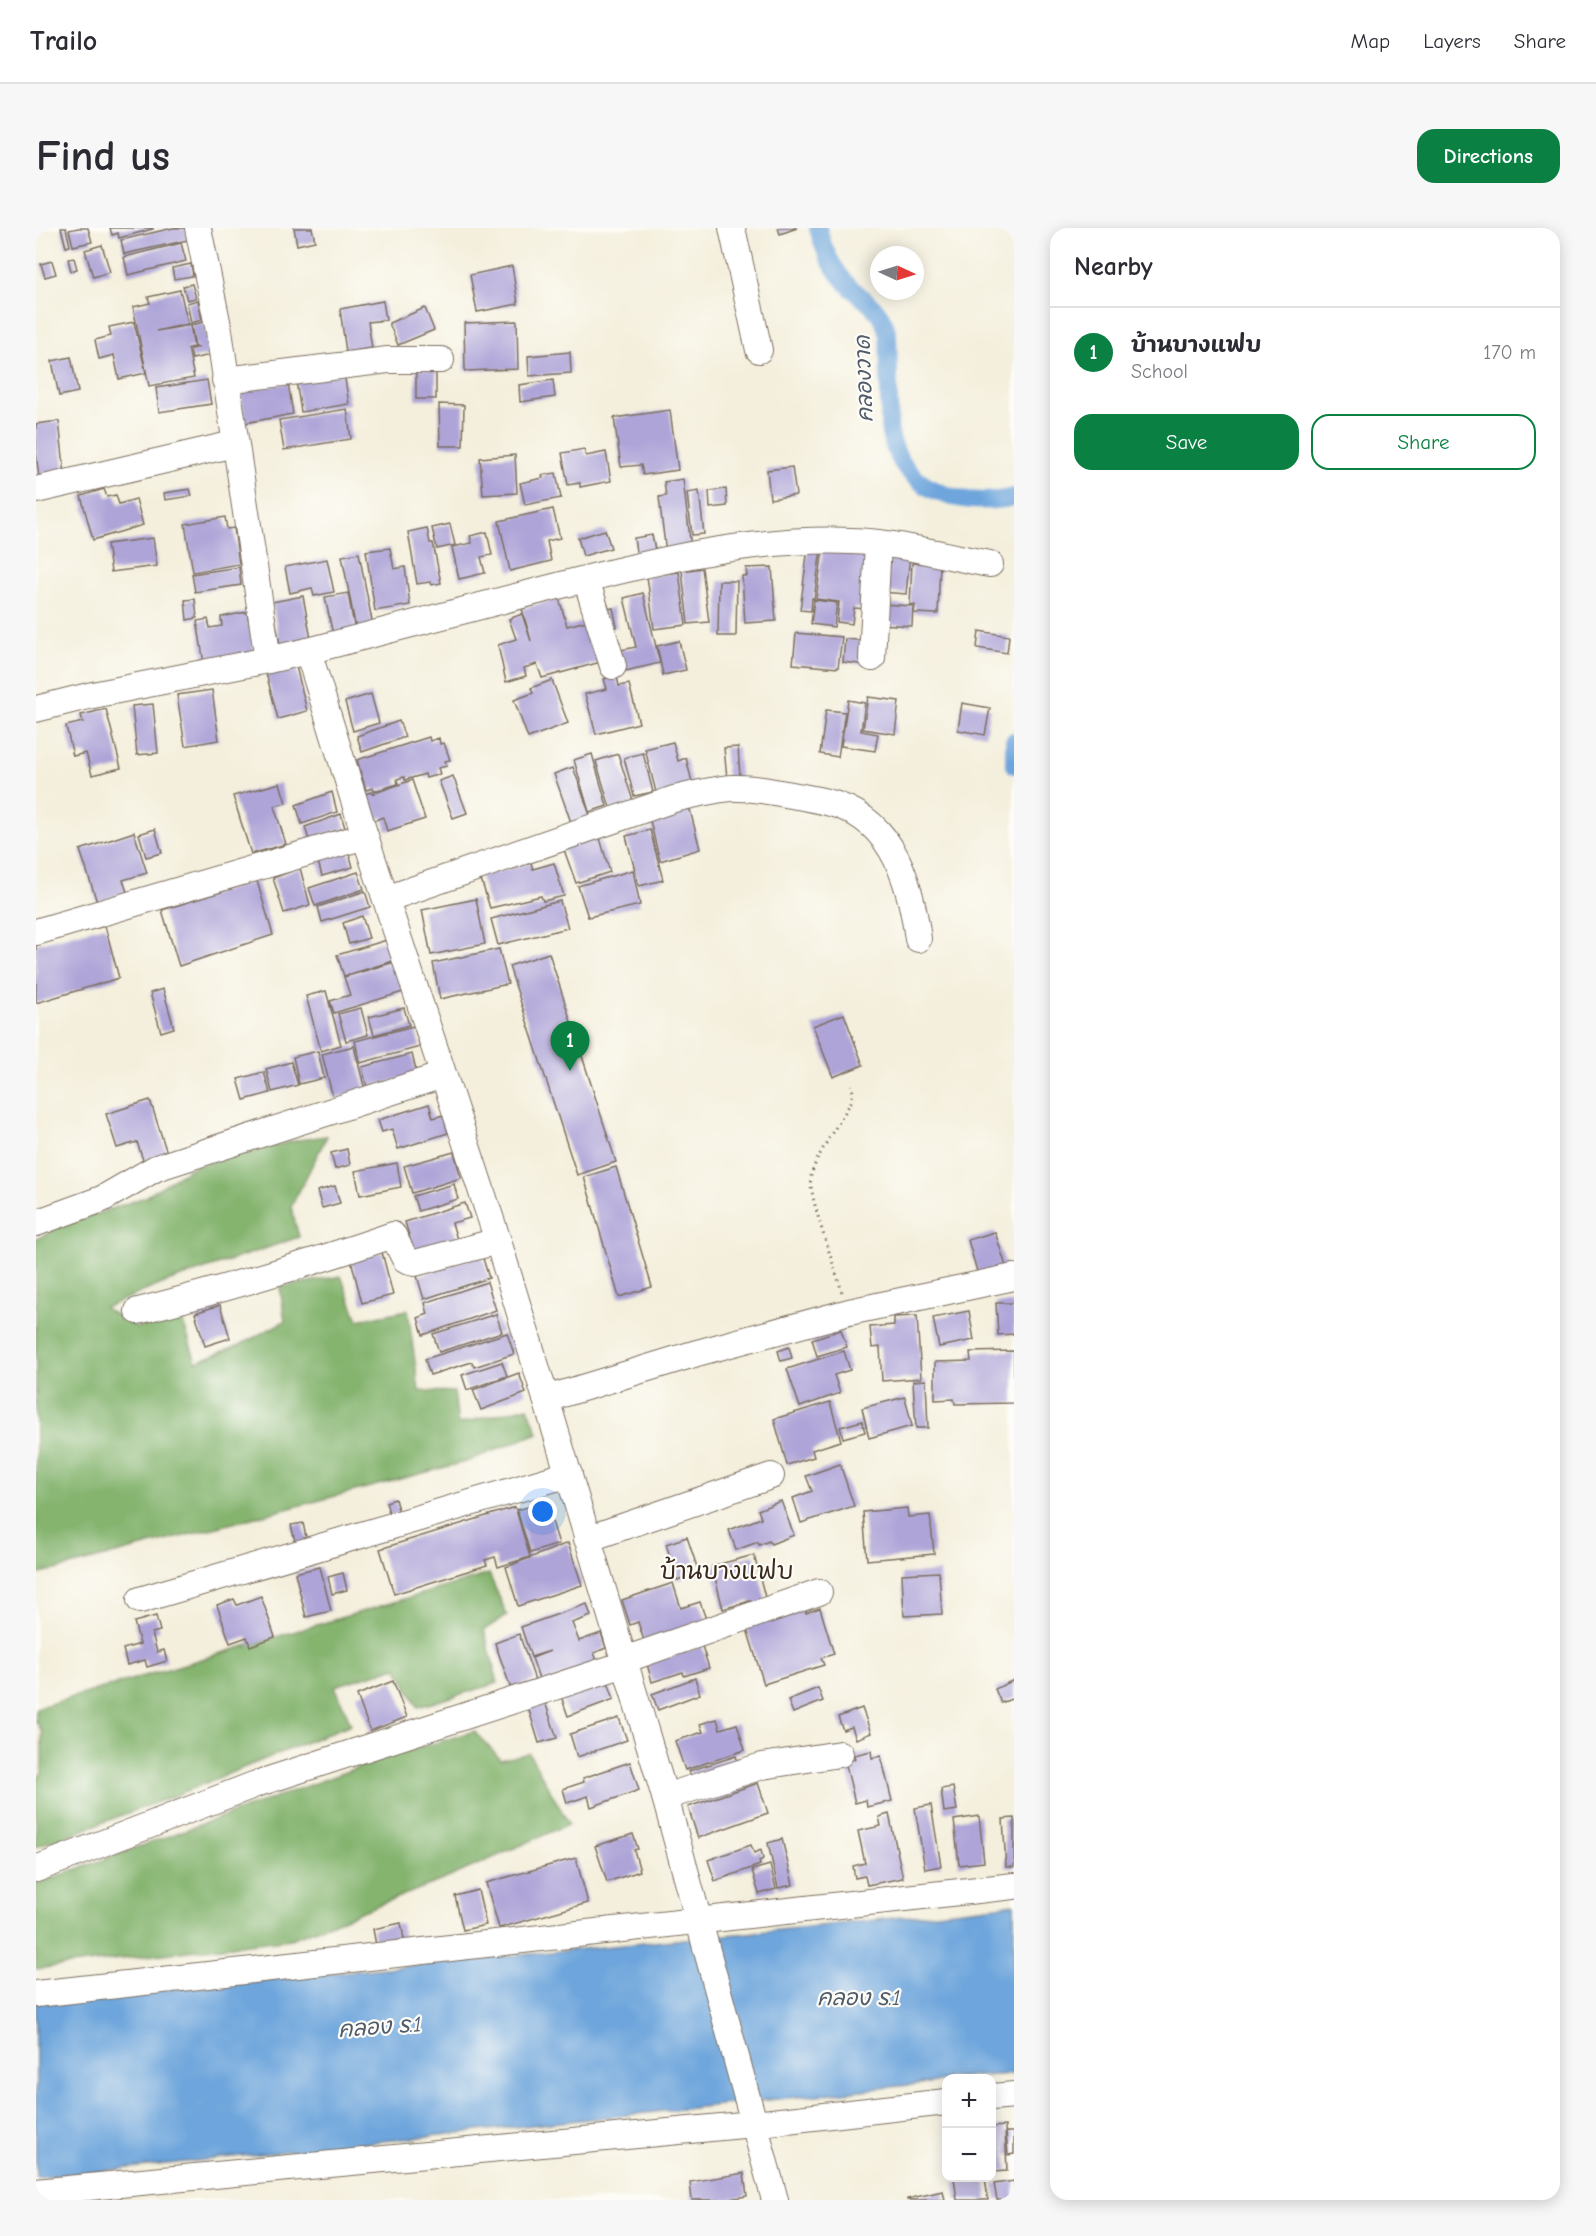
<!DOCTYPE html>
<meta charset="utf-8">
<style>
:root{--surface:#fff;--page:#f7f7f7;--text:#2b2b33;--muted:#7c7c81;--line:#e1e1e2;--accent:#0b8043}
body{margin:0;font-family:"Comic Neue","Playpen Sans Thai",sans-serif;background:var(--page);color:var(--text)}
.controls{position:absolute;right:18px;bottom:18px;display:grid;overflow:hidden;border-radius:12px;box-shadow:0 3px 15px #0003}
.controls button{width:54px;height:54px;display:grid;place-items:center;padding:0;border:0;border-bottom:2px solid var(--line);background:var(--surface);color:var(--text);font:30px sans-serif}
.compass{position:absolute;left:834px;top:18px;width:54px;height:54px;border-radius:50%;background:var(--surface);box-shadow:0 3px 15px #0003;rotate:94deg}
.you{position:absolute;left:507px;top:1284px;width:21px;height:21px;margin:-15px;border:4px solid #fff;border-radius:50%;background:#1a73e8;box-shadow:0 0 0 9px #1a73e833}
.badge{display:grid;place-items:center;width:39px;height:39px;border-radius:50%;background:var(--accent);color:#fff;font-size:20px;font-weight:700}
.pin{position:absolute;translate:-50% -50px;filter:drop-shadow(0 2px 3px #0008)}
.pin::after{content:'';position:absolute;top:32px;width:21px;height:18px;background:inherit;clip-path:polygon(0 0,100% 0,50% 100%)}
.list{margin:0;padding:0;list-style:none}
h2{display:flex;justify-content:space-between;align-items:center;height:78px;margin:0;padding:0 24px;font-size:26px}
h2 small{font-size:20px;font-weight:400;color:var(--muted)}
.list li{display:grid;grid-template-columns:39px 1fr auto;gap:18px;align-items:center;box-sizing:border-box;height:90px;padding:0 24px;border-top:2px solid var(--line)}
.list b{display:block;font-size:22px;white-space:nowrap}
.list p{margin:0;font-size:20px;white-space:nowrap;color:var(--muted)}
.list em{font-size:20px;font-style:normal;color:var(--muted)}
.actions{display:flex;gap:12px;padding:18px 24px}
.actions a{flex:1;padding:14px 0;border:2px solid var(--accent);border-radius:18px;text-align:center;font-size:21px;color:var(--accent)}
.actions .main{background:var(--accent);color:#fff}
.map{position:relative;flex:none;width:978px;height:1972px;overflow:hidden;border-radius:18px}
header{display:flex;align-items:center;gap:36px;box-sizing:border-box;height:84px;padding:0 30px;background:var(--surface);border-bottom:2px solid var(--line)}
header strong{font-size:28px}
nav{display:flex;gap:33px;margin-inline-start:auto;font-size:21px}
.intro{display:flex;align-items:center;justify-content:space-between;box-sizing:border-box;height:144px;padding:0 36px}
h1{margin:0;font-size:42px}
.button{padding:15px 27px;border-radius:18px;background:var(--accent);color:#fff;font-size:21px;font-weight:700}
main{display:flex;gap:36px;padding:0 36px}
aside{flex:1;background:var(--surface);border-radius:18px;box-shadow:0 3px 15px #0003}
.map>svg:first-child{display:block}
</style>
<header>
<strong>Trailo</strong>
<nav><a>Map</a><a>Layers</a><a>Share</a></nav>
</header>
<div class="intro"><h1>Find us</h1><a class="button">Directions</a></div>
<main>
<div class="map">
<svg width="978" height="1972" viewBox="0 0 978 1972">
<rect width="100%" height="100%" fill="#fdfcf7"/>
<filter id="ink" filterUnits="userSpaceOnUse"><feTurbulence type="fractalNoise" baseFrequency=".0167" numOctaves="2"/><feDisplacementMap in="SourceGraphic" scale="12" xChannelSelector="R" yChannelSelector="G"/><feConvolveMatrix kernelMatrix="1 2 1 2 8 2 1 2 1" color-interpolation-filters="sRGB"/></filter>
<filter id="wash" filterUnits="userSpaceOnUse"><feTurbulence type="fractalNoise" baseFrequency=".008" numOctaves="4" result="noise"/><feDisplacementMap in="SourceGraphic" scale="24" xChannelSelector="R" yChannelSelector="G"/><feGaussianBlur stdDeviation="1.35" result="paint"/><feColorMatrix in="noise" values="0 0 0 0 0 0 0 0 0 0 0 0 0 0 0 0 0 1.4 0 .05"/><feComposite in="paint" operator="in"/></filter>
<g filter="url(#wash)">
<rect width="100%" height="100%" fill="#f4efdc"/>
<g fill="#84b46e" stroke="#606f46" stroke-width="1.5">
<polygon points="291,908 255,979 263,1009 128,1055 68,1080 102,1100 144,1085 160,1134 204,1117 249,1093 244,1059 305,1048 322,1092 372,1082 383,1163 418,1164 422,1196 492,1179 502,1205 429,1234 0,1347 0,1011 34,995 109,969 156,939 262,912"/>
<polygon points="453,1346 471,1387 448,1402 462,1455 382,1479 361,1439 299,1458 315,1496 138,1568 0,1619 0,1551 6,1545 6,1504 0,1493 0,1480"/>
<polygon points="438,1503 465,1532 493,1525 533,1596 414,1649 255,1711 0,1741 0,1656 334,1535"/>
</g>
<polygon fill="#6da5dc" stroke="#54687d" stroke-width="1.5" points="978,1676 978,1846 910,1850 910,1853 0,1950 0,1774 814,1695"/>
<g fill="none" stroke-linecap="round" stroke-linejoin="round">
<g stroke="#6da5dc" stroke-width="18">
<path d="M782,0c5,21 15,42 31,58 18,17 34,23 39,50 1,22 1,43 1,65 1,10 -1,22 1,32 12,58 71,76 124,64"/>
<polyline points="978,513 978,537"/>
</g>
</g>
<g id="blocks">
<g fill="#aea4d8">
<polygon points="25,0 30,0 34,18 30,19"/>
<polygon points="42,0 52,0 56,14 37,18 33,2"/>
<polygon points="74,0 117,0 117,1 83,10 82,5 76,7"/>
<polygon points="137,0 150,0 152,12 88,26 85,12"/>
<polygon points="258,0 276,0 279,13 261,17"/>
<polygon points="742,0 761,0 744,6"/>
<polygon points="145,15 150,33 92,47 88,29"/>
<polygon points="66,17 74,44 57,49 49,22"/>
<polygon points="38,30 41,41 35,43 32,31"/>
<polygon points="16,33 20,46 9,49 5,36"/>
<polygon points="155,36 157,48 138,51 136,40"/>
<polygon points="476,38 482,76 441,84 434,47"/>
<polygon points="156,56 160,70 151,72 147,58"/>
<polygon points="144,62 152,96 120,103 154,97 158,119 152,120 158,150 113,158 97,79 114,75 112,69"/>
<polygon points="162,72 166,92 155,95 151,75"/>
<polygon points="347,73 350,92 332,94 336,120 310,124 304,81"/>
<polygon points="389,80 398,102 362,117 353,95"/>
<polygon points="481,93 482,141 429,143 428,95"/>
<polygon points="98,94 110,145 83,151 78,127 63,131 59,112 75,108 73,99"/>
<polygon points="168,94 175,127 156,131 154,121 163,119 159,119 155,97"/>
<polygon points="534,124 535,145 493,148 492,128"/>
<polygon points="35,129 42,164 23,168 16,133"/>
<rect x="380" y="141" width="20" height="30"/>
<polygon points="308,145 313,176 265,184 260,153"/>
<polygon points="171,152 175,176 123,184 120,160"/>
<polygon points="517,152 519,169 484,174 483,157"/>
<polygon points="252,155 257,186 209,195 204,163"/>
<polygon points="403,176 428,177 427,218 404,218"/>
<polygon points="311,181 315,211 248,222 243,192"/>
<polygon points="634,182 642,242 607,247 605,237 585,239 578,190"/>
<polygon points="23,193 29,247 3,250 0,224 0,196"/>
<polygon points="548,221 550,228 570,224 575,253 544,259 544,255 532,257 526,225"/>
<polygon points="479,227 481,265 447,267 444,230"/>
<polygon points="756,239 760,267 734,271 731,242"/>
<polygon points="520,245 525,270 489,277 484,255 507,250 506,247"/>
<polygon points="647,251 655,320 630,325 623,269 630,268 628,254"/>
<polygon points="68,261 71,269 80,267 83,276 100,271 107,297 57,312 45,268"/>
<polygon points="154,261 156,268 129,272 128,265"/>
<polygon points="690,261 691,278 674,280 673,263"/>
<polygon points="663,263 668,306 656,307 651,265"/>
<polygon points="517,281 524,310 511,313 515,333 474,343 463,293"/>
<polygon points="189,289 191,301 198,300 203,336 157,344 149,296"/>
<polygon points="414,296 419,317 401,321 396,300"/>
<polygon points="391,300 394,315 397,315 405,355 395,357 394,354 381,356 372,304"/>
<polygon points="569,302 575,320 547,328 542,310"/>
<polygon points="451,304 456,327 445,329 449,345 423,351 416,319 436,315 434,308"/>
<polygon points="616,307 620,327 601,330 598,310"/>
<polygon points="117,310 121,338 75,344 71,316"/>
<polygon points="772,319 785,321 778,371 776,370 775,383 764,382"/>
<polygon points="354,320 358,341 369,339 374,377 339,383 330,323"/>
<polygon points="787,321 839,327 832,381 818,380 816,396 801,394 803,374 780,371"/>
<polygon points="323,325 337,398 320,402 306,328"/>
<polygon points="849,326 874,328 870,366 846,364"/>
<polygon points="291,331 298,364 278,368 276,360 254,365 249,339"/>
<polygon points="876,335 904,336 902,386 878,385 879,377 874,376"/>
<polygon points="203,339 205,357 159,364 156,346"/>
<polygon points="736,339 740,393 709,395 706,348 711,348 710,340"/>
<polygon points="666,340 673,394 652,396 646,343"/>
<polygon points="643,344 650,397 618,401 611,348"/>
<polygon points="683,353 701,353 700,408 682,408"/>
<polygon points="312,365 319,402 297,407 289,369"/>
<polygon points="607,365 624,435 585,444 580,423 600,419 588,370"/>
<polygon points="267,368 275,411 244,417 236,374"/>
<polygon points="523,370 531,398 554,392 565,434 506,450 501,436 488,440 490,448 470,454 462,417 480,411 473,391 486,386 495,413 486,381"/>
<polygon points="159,371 161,390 151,392 149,372"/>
<polygon points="778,372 801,375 798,399 775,396"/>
<polygon points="844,376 877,378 876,398 843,396"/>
<polygon points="577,380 581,399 570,401 567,382"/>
<polygon points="211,384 219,425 168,435 161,393 172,391 174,400 186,398 185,389"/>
<polygon points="943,403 973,408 971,425 941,420"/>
<polygon points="760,405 806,409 802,440 757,436"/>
<polygon points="809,411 832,413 830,437 807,434"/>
<polygon points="643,413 650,442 627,447 621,418"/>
<polygon points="260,438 271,483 242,491 230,445"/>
<polygon points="581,448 583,458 593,456 603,495 560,506 549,466 571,461 568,451"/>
<polygon points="516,452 532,495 492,510 478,472 497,465 495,460"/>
<polygon points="176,462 183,512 149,518 141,467"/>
<polygon points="335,466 343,495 317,503 309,474"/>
<polygon points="832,469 863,473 859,506 827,501"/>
<polygon points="812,472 829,475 825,503 842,506 839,523 805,518"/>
<polygon points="926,475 954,480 949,507 922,502"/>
<polygon points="117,476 122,525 101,527 96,478"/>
<polygon points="70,481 85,540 56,547 50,525 37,528 30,498 47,494 45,487"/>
<polygon points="790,482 809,484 802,529 784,526"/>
<polygon points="363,493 369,509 326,524 321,508"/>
<polygon points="393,509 394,513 403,510 404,516 408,515 414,532 409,533 411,538 402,540 404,546 390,550 389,546 369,552 368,549 361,551 362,556 338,563 337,560 330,562 321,532"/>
<polygon points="637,514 642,533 650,530 657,558 621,568 609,521"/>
<polygon points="702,519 704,549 691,550 688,520"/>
<polygon points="607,525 617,564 598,568 588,530"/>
<polygon points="556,526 571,578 553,584 538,532"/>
<polygon points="582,526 598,576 575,583 560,533"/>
<polygon points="537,539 556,593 537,600 518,546"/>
<polygon points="417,548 431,585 417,590 403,553"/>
<polygon points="376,552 389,591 351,603 347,589 337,593 329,566 335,564 336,566"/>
<polygon points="244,555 250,575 238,578 250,616 215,626 197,568"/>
<polygon points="296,564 301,584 266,596 260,577"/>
<polygon points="653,578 664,621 624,633 613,589"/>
<polygon points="305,586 309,600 273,612 269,599"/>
<polygon points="119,601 126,625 110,629 103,606"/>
<polygon points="614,602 627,652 603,658 590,608"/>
<polygon points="98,604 111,645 87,652 91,664 61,674 44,622"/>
<polygon points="563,607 574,644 540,655 527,619"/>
<polygon points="312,621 317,639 286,648 281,630"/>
<polygon points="495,635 497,641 518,635 528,668 507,673 505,668 454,680 444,648"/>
<polygon points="264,640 274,677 248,685 237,650"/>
<polygon points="597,642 604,677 552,689 542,658"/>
<polygon points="322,644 328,661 279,678 273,660"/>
<polygon points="221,653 237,707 143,738 126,682"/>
<polygon points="329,663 334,679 286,694 282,679"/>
<polygon points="440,671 449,716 395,727 386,682"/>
<polygon points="524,673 532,700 462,717 455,691"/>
<polygon points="326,688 333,710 313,716 307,695"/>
<polygon points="69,698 83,750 0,775 0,716"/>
<polygon points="351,712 357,733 308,748 301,727"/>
<polygon points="463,721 472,756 404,771 397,735"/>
<polygon points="513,725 580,934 541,947 473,738"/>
<polygon points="358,734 367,764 298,785 294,773 314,767 308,749"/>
<polygon points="127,761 138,800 125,804 114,765"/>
<polygon points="290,763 305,817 285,823 270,768"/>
<polygon points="325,780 332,807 310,813 302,786"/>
<polygon points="368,780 373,797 338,807 333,789"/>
<polygon points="808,786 827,837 797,849 777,798"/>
<polygon points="378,798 384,819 324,835 319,813"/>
<polygon points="318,818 329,862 297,870 286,826"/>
<polygon points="282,823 288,850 263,856 257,829"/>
<polygon points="376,826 381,847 331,859 326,839"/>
<polygon points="255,834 262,857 236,864 230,841"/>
<polygon points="228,844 234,865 208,872 202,851"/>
<polygon points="114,872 131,925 107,932 101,914 81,920 70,886"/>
<polygon points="393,876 397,890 407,887 412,905 362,921 356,901 346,904 342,892"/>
<polygon points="311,921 314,937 299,941 295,925"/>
<polygon points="418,924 425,950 376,965 368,938"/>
<polygon points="361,935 365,959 324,967 319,943"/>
<polygon points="580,939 616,1059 583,1069 548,949"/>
<polygon points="418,956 422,971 382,983 377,968"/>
<polygon points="299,958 304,975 286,980 281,963"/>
<polygon points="429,975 434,990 416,995 423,1018 380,1031 369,994"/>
<polygon points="959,1004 970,1038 942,1047 932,1012"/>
<polygon points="346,1024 357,1067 326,1075 315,1032"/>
<polygon points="446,1027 453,1050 388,1071 381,1048"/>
<polygon points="451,1054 460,1082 387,1107 382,1090 392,1086 389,1075"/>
<polygon points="960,1075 978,1075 978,1106 962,1107"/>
<polygon points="184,1077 194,1110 169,1118 159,1085"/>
<polygon points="933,1083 938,1112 903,1119 897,1090"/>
<polygon points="460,1086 466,1104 403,1124 397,1106"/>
<polygon points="881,1088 885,1150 846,1153 844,1119 836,1120 834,1099 858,1097 858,1089"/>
<polygon points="805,1102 811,1119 781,1128 776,1111"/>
<polygon points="471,1105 478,1126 438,1139 436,1134 394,1147 389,1131"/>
<polygon points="753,1119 756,1130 745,1133 742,1123"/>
<polygon points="808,1123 814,1142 798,1147 804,1165 764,1179 751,1141"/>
<polygon points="978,1123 978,1175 919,1176 918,1171 899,1172 899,1134 935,1133 934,1124"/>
<polygon points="466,1134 471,1148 431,1162 426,1147"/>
<polygon points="483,1145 490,1165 445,1182 437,1162"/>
<polygon points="890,1152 892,1200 880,1200 877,1153"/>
<polygon points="869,1169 876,1198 833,1210 826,1180"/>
<polygon points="794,1174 805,1213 776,1222 778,1229 751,1237 738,1191"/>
<polygon points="826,1193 829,1204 807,1210 804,1199"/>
<polygon points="804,1236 818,1278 765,1295 757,1270 776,1263 770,1248"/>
<polygon points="359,1271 363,1285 354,1288 350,1274"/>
<polygon points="745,1273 758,1307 735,1316 733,1313 723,1317 722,1314 700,1322 693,1302 725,1290 722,1282"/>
<polygon points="510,1274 523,1316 494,1325 481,1282"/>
<polygon points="479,1279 494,1329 462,1339 459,1329 449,1332 451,1337 358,1366 344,1321"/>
<polygon points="871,1280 872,1289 894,1287 898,1326 831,1332 827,1284"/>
<polygon points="267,1295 271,1314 260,1317 255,1297"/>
<polygon points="651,1309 663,1345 641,1352 630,1316"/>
<polygon points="532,1315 546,1357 482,1378 470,1339"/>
<polygon points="718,1327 731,1377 716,1380 714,1373 687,1381 676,1338"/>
<polygon points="284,1339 295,1383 270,1389 259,1345"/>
<polygon points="903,1344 906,1386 868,1388 866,1346"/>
<polygon points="307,1345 311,1362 296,1366 292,1349"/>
<polygon points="637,1355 645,1380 664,1374 671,1394 610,1419 602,1394 594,1397 586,1372"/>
<polygon points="225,1368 239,1409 214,1418 211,1409 194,1415 181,1377 198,1371 201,1377"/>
<polygon points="551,1376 555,1388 536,1395 543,1413 565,1405 570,1420 558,1425 562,1435 505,1456 496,1430 514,1423 495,1429 485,1399"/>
<polygon points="769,1380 770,1385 784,1380 798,1426 785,1430 788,1437 728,1456 710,1398"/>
<polygon points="120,1388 124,1403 116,1405 121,1424 128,1422 131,1433 111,1439 109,1432 91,1437 87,1421 104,1416 98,1394"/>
<polygon points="483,1406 499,1452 475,1461 459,1415"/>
<polygon points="666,1418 673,1440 648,1448 647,1444 616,1454 611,1436"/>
<polygon points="659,1450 664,1466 622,1482 616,1466"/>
<polygon points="571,1451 578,1471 532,1488 525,1468"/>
<polygon points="978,1452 978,1470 965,1475 959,1461"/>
<polygon points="357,1453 371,1489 334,1503 321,1467"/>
<polygon points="782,1460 787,1473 757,1485 752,1472"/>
<polygon points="509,1474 521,1510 503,1515 492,1479"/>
<polygon points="826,1480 835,1505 820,1511 816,1499 807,1502 802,1489"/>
<polygon points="583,1490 591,1512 541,1529 534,1506"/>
<polygon points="681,1491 684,1501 701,1496 709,1522 649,1542 639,1513 667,1504 664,1496"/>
<polygon points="835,1523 836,1530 845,1528 856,1573 831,1579 830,1572 819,1575 809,1533 819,1531 818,1527"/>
<polygon points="700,1528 704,1543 658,1557 653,1543"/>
<polygon points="594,1534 603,1562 555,1579 552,1568 531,1575 527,1561 548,1554 547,1550"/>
<polygon points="722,1555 732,1585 662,1610 652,1579"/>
<polygon points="917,1559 921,1582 908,1584 905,1561"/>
<polygon points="895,1577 905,1638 889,1641 879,1580"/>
<polygon points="853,1586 867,1650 831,1657 829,1648 819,1650 817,1638 829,1635 822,1603 845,1598 843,1589"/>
<polygon points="943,1588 948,1634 923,1637 918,1592"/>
<polygon points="978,1590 978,1639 970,1639 967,1591"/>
<polygon points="597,1606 602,1621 598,1622 604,1643 571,1654 559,1618"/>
<polygon points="746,1611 757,1657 742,1660 732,1615"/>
<polygon points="715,1617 718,1625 725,1622 727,1631 723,1633 724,1637 679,1653 672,1632"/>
<polygon points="540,1630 552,1675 463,1700 450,1655"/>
<polygon points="734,1637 740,1661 723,1666 716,1642"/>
<polygon points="442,1662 450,1697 427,1702 419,1668"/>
<polygon points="365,1695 368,1711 340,1717 337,1701"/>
<polygon points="969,1898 971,1943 956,1944 956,1899"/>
<polygon points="970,1904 978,1904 978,1926 972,1927"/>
<polygon points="708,1945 711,1968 687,1972 656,1972 654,1954"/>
<polygon points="918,1950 949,1950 952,1972 921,1972"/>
<polygon points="978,1953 978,1972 961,1972 958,1956"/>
<polygon points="907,1963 909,1972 871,1972 871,1971"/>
</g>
</g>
</g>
<g filter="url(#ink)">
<use href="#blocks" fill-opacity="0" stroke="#7c6f60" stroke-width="1.5"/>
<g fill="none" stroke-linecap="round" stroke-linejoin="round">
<defs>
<g id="minor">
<polyline points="162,0 183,103 232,432 272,423 329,608 462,1013 510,1171 629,1569 739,1972"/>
<polyline points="696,0 723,122"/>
<polyline points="189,152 352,132 405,132"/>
<polyline points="0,262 198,216"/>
<polyline points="550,351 577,438"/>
<path d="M272,423c78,-20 156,-40 234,-61 101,-26 203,-53 309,-49 46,1 94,15 139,23"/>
<polyline points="836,430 842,315"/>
<polyline points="0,481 52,468 232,432"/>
<path d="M350,671l288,-100c19,-4 39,-10 59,-11 20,-1 40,4 59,7 15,3 31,5 45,10 58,19 74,81 81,134"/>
<polyline points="0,704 329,608"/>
<polyline points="0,995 66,971 120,940 407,847"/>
<path d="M102,1083c86,-22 171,-47 255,-76l12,24 10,4 83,-22"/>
<polyline points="510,1171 661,1125 813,1084 978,1049"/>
<polyline points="551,1311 735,1248"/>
<polyline points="104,1372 533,1246"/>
<polyline points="588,1432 783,1364"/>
<polyline points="629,1569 726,1538 804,1526"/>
<polyline points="0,1641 220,1556 589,1436"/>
<path d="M0,1766c326,-35 652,-74 978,-108"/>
<polyline points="956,1869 978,1867"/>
<polyline points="0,1964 717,1896 910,1874"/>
</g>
</defs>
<use href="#minor" stroke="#7c6f60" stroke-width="28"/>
<path stroke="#7c6f60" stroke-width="3" stroke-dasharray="1.5 4.5" stroke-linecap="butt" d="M806,1064c-6,-22 -35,-99 -31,-116 4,-19 30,-56 40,-74l2,-10 -2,-7"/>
<use href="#minor" stroke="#fff" stroke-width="26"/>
</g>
</g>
<g text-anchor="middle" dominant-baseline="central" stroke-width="4.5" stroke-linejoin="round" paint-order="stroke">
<g font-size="22" font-style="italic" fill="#4f5b6a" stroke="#fdfcf7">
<text transform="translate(828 151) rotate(-92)">คลองวาด</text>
<text x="823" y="1770">คลอง ร.1</text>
<text transform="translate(344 1799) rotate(-4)">คลอง ร.1</text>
</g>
<g font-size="24" fill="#3b2a1e" stroke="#fdfcf7">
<text x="691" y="1343">บ้านบางแฟบ</text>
</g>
</g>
</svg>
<div class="controls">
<button>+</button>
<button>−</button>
</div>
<svg class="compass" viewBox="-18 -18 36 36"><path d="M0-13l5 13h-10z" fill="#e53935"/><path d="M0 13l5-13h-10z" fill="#7c7c81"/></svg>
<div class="you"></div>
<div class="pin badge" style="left:534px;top:843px">1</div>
</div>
<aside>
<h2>Nearby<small></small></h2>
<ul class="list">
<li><span class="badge">1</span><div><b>บ้านบางแฟบ</b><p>School</p></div><em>170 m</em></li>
</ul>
<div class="actions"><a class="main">Save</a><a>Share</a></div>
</aside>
</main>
